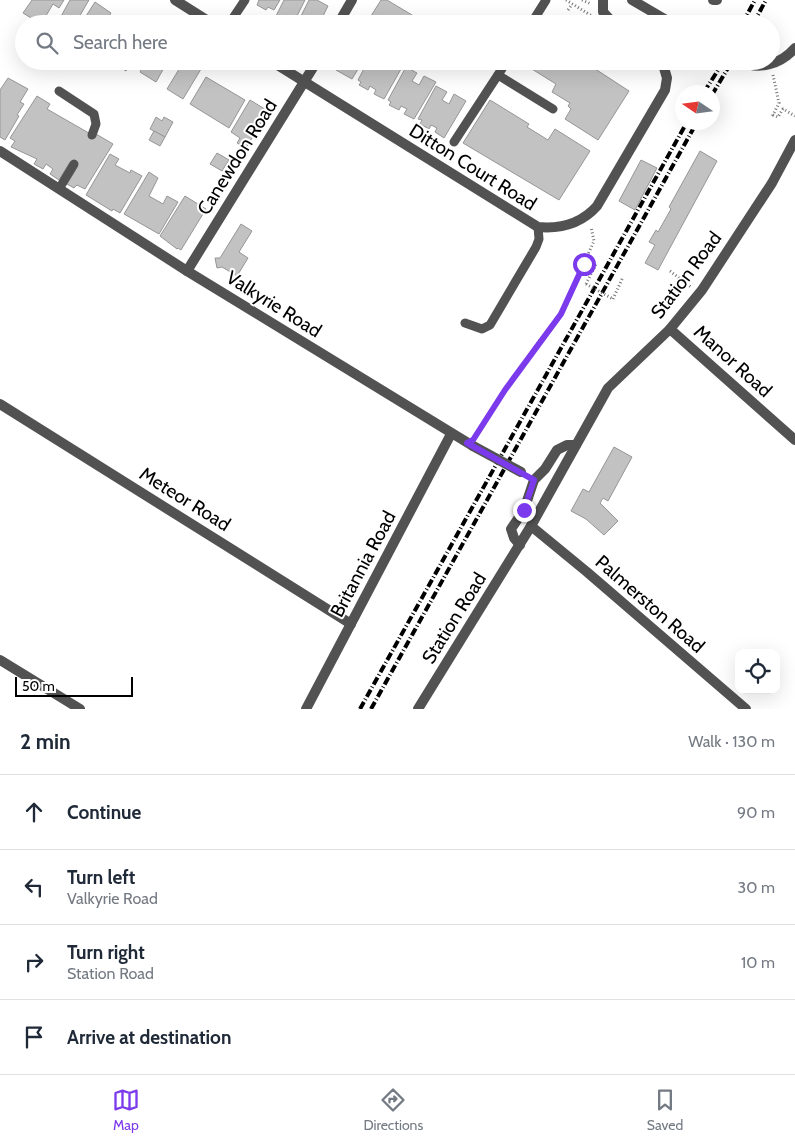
<!DOCTYPE html>
<meta charset="utf-8">
<style>
:root{--surface:#fff;--page:#f6f6f7;--text:#1f2937;--muted:#747a83;--line:#e0e1e3;--accent:#7c3aed}
body{margin:0;font-family:Cabin,sans-serif;background:var(--page);color:var(--text)}
.controls{position:absolute;right:15px;bottom:15px;display:grid;overflow:hidden;border-radius:10px;box-shadow:0 5px 20px #0002}
.controls button{width:45px;height:45px;display:grid;place-items:center;padding:0;border:0;border-bottom:1px solid var(--line);background:var(--surface);color:var(--text);font:25px sans-serif}
.compass{position:absolute;left:675px;top:85px;width:45px;height:45px;border-radius:50%;background:var(--surface);box-shadow:0 5px 20px #0002;rotate:283deg}
.scale{position:absolute;left:15px;bottom:12px;width:118px;box-sizing:border-box;padding-left:5px;border:2px solid #000;border-top:0;font-size:14px;line-height:18px;white-space:nowrap;color:#000;-webkit-text-stroke:4px #fff;paint-order:stroke}
.stop{position:absolute;width:15px;height:15px;margin:-11px;border:4px solid #7c3aed;border-radius:50%;background:#fff}
.stop.end{background:#7c3aed;border-color:#fff;box-shadow:0 1px 5px #0008}
.list{margin:0;padding:0;list-style:none}
h2{display:flex;justify-content:space-between;align-items:center;height:65px;margin:0;padding:0 20px;font-size:21px}
h2 small{font-size:16px;font-weight:400;color:var(--muted)}
.list li{display:grid;grid-template-columns:32px 1fr auto;gap:15px;align-items:center;box-sizing:border-box;height:75px;padding:0 20px;border-top:1px solid var(--line)}
.list b{display:block;font-size:19px;white-space:nowrap}
.list p{margin:0;font-size:16px;white-space:nowrap;color:var(--muted)}
.list em{font-size:16px;font-style:normal;color:var(--muted)}
.icon{flex:none;width:28px;height:28px;fill:none;stroke:currentColor;stroke-width:2;stroke-linecap:round;stroke-linejoin:round}
.map{position:relative;flex:none;width:795px;height:709px;overflow:hidden}
.search{position:absolute;background:var(--surface);box-shadow:0 5px 20px #0002;left:15px;right:15px;top:15px;height:55px;display:flex;align-items:center;gap:12px;box-sizing:border-box;padding:0 18px;border-radius:28px;color:var(--muted);font-size:19px}
.sheet{height:365px;background:var(--surface)}
nav{display:flex;justify-content:space-around;align-items:center;box-sizing:border-box;height:70px;border-top:1px solid var(--line);background:var(--surface);font-size:14px;color:var(--muted)}
nav a{display:grid;justify-items:center;gap:2px}
nav .on{color:var(--accent)}
.map>svg:first-child{display:block}
</style>
<div class="map">
<svg width="795" height="709" viewBox="0 0 795 709">
<rect width="100%" height="100%" fill="#fff"/>
<g fill="#c2c2c2" stroke="#969696">
<polygon points="32,0 64,0 59,8 53,4 41,24 23,13"/>
<polygon points="70,0 89,0 75,24 66,24 59,20"/>
<polygon points="259,0 280,0 274,10 268,7 266,10 257,5"/>
<polygon points="284,0 305,0 294,22 289,19 287,23 275,18"/>
<polygon points="309,0 317,0 328,6 319,24 297,24"/>
<polygon points="381,0 387,0 417,18 414,24 366,24"/>
<polygon points="95,2 111,13 104,24 81,24"/>
<polygon points="117,61 132,61 126,71 115,64"/>
<polygon points="146,61 175,61 171,69 165,66 156,82 140,72"/>
<polygon points="184,61 188,61 201,69 183,99 167,89"/>
<polygon points="341,61 363,61 352,79 336,70"/>
<polygon points="368,61 382,61 389,65 391,61 405,62 384,99 374,94 376,90 370,86 368,90 359,85 361,82 358,80"/>
<polygon points="519,61 583,61 629,91 598,140 565,119 571,109 568,106 570,103 552,92 556,84"/>
<polygon points="406,67 417,73 412,81 419,85 424,76 436,82 414,119 404,114 407,109 401,106 399,110 389,105 391,102 388,100"/>
<polygon points="206,77 245,100 229,128 190,104"/>
<polygon points="8,78 28,89 20,102 24,104 17,115 19,116 5,140 0,137 0,90"/>
<polygon points="436,86 447,92 442,100 449,104 454,94 466,101 444,138 435,132 437,128 431,125 429,129 420,124 422,120 418,119"/>
<polygon points="37,96 50,104 47,109 94,136 96,134 113,144 85,189 77,185 74,188 67,184 78,166 70,162 59,180 50,174 53,169 46,164 43,169 34,164 37,159 11,147 15,141 10,138"/>
<polygon points="250,100 268,111 246,148 237,143 240,138 231,132"/>
<polygon points="490,100 529,124 527,127 548,140 555,129 590,151 559,200 463,143"/>
<polygon points="156,117 162,121 164,117 173,122 165,137 150,129"/>
<polygon points="154,131 165,137 160,146 149,140"/>
<polygon points="700,151 717,161 658,270 645,263 655,245 649,242 656,230 658,232 671,209 669,207"/>
<polygon points="217,153 229,160 222,171 210,164"/>
<polygon points="110,154 119,159 115,165 130,173 131,170 142,176 120,213 113,209 112,211 86,195"/>
<polygon points="641,160 657,168 635,210 619,201"/>
<polygon points="149,172 158,178 149,196 163,204 167,196 178,202 159,234 124,214"/>
<polygon points="185,196 206,209 181,250 178,248 177,249 160,236"/>
<polygon points="241,224 252,231 239,252 248,258 237,276 222,267 217,268 215,258 220,258"/>
<polygon points="614,447 632,457 608,501 603,498 600,503 618,521 604,535 586,519 571,511 583,489 589,492"/>
</g>
<g fill="none" stroke-linecap="round" stroke-linejoin="round">
<g stroke="#747474" stroke-width="3" stroke-dasharray="1 2.5" stroke-linecap="butt">
<polyline points="566,0 592,16"/>
<polyline points="582,0 591,4"/>
<polyline points="568,10 571,6"/>
<polyline points="773,75 779,103 773,115 778,117 783,109 795,116"/>
<polyline points="670,271 691,287"/>
<polyline points="586,284 596,264"/>
<polyline points="613,299 623,277"/>
<polyline points="477,434 536,345 561,314 594,241 591,227"/>
</g>
<g stroke="#525252" stroke-width="9">
<polyline points="229,24 245,0"/>
<polyline points="531,24 546,0"/>
<polyline points="498,75 553,109"/>
<polyline points="59,91 94,114 96,124 92,135"/>
<polyline points="454,142 507,61"/>
<polyline points="59,189 74,164"/>
<polyline points="465,323 482,329 490,325 536,247 539,239 538,227"/>
</g>
<g stroke="#525252" stroke-width="10">
<polyline points="175,0 213,24"/>
<polyline points="603,0 603,12 614,24"/>
<polyline points="713,0 717,0"/>
<polyline points="338,24 352,0"/>
<path d="M271,61l267,166c23,2 44,-4 59,-21l68,-116 2,-12 -5,-17"/>
<polyline points="187,271 317,61"/>
<polyline points="670,329 795,440"/>
<polyline points="0,404 351,624"/>
<polyline points="531,526 587,572 746,709"/>
<polyline points="0,660 80,709"/>
<polyline points="306,709 451,434"/>
</g>
<g stroke="#525252" stroke-width="10">
<polyline points="632,0 673,24"/>
<path d="M740,61c19,10 41,3 55,-13"/>
<polyline points="0,151 187,271 473,446"/>
<polyline points="520,545 514,538 511,529 524,510 534,480 545,469 557,450 567,445 576,445"/>
<polyline points="418,709 531,526 608,388 670,329 702,290 772,183 795,140"/>
</g>
<g stroke="#000" stroke-width="4" stroke-dasharray="8 2.5 1 2.5" stroke-linecap="butt">
<polyline points="742,24 755,0"/>
<polyline points="753,24 766,0"/>
<polyline points="704,92 724,61"/>
<polyline points="712,95 732,61"/>
<polyline points="360,709 687,122"/>
<polyline points="371,709 697,122"/>
</g>
<polyline stroke="#747474" stroke-width="3" stroke-dasharray="1 2.5" stroke-linecap="butt" points="586,284 613,299"/>
<polyline stroke="#525252" stroke-width="10" points="473,446 521,472"/>
</g>
<g fill="none" stroke-linecap="round" stroke-linejoin="round">
<polyline stroke="#7c3aed" stroke-width="6" points="524,510 534,480 467,443 473,440 505,390 561,314 584,264"/>
</g>
<g text-anchor="middle" dominant-baseline="central" stroke-width="4" stroke-linejoin="round" paint-order="stroke">
<g font-size="19" fill="#000" stroke="#fff">
<text transform="translate(237 157) rotate(-58)">Canewdon Road</text>
<text transform="translate(473 167) rotate(32)">Ditton Court Road</text>
<text transform="translate(686 275) rotate(-53)">Station Road</text>
<text transform="translate(274 304) rotate(32)">Valkyrie Road</text>
<text transform="translate(733 361) rotate(42)">Manor Road</text>
<text transform="translate(185 499) rotate(32)">Meteor Road</text>
<text transform="translate(363 564) rotate(-62)">Britannia Road</text>
<text transform="translate(650 604) rotate(41)">Palmerston Road</text>
<text transform="translate(454 618) rotate(-58)">Station Road</text>
</g>
</g>
</svg>
<div class="controls">
<button><svg class="icon" aria-label="locate" viewBox="0 0 24 24"><circle cx="12" cy="12" r="6"/><path d="M12 2v4M12 18v4M2 12h4M18 12h4"/></svg></button>
</div>
<svg class="compass" viewBox="-18 -18 36 36"><path d="M0-13l5 13h-10z" fill="#e53935"/><path d="M0 13l5-13h-10z" fill="#747a83"/></svg>
<div class="scale">50 m</div>
<div class="stop" style="left:584px;top:264px"></div>
<div class="stop end" style="left:524px;top:510px"></div>
<div class="search"><svg class="icon" aria-label="search" viewBox="0 0 24 24"><circle cx="10" cy="10" r="6"/><path d="M15 15l6 6"/></svg>Search here</div>
</div>
<section class="sheet">
<h2>2 min<small>Walk · 130 m</small></h2>
<ul class="list">
<li><svg class="icon" aria-label="ahead" viewBox="0 0 24 24"><path d="M12 20V5M6 11l6-6 6 6"/></svg><div><b>Continue</b></div><em>90 m</em></li>
<li><svg class="icon" aria-label="left" viewBox="0 0 24 24"><path d="M17 20v-9H6M10 6l-5 5 5 5"/></svg><div><b>Turn left</b><p>Valkyrie Road</p></div><em>30 m</em></li>
<li><svg class="icon" aria-label="right" viewBox="0 0 24 24"><path d="M7 20v-9h11M14 6l5 5-5 5"/></svg><div><b>Turn right</b><p>Station Road</p></div><em>10 m</em></li>
<li><svg class="icon" aria-label="arrive" viewBox="0 0 24 24"><path d="M6 21V4h12l-3 4 3 4H6"/></svg><div><b>Arrive at destination</b></div></li>
</ul>
</section>
<nav>
<a class="on"><svg class="icon" aria-label="map" viewBox="0 0 24 24"><path d="M3 6l6-2 6 2 6-2v14l-6 2-6-2-6 2zM9 4v14M15 6v14"/></svg>Map</a>
<a><svg class="icon" aria-label="directions" viewBox="0 0 24 24"><path d="M12 3l9 9-9 9-9-9zM9 14v-3h6M13 9l2 2-2 2"/></svg>Directions</a>
<a><svg class="icon" aria-label="saved" viewBox="0 0 24 24"><path d="M7 4h10v16l-5-4-5 4z"/></svg>Saved</a>
</nav>
